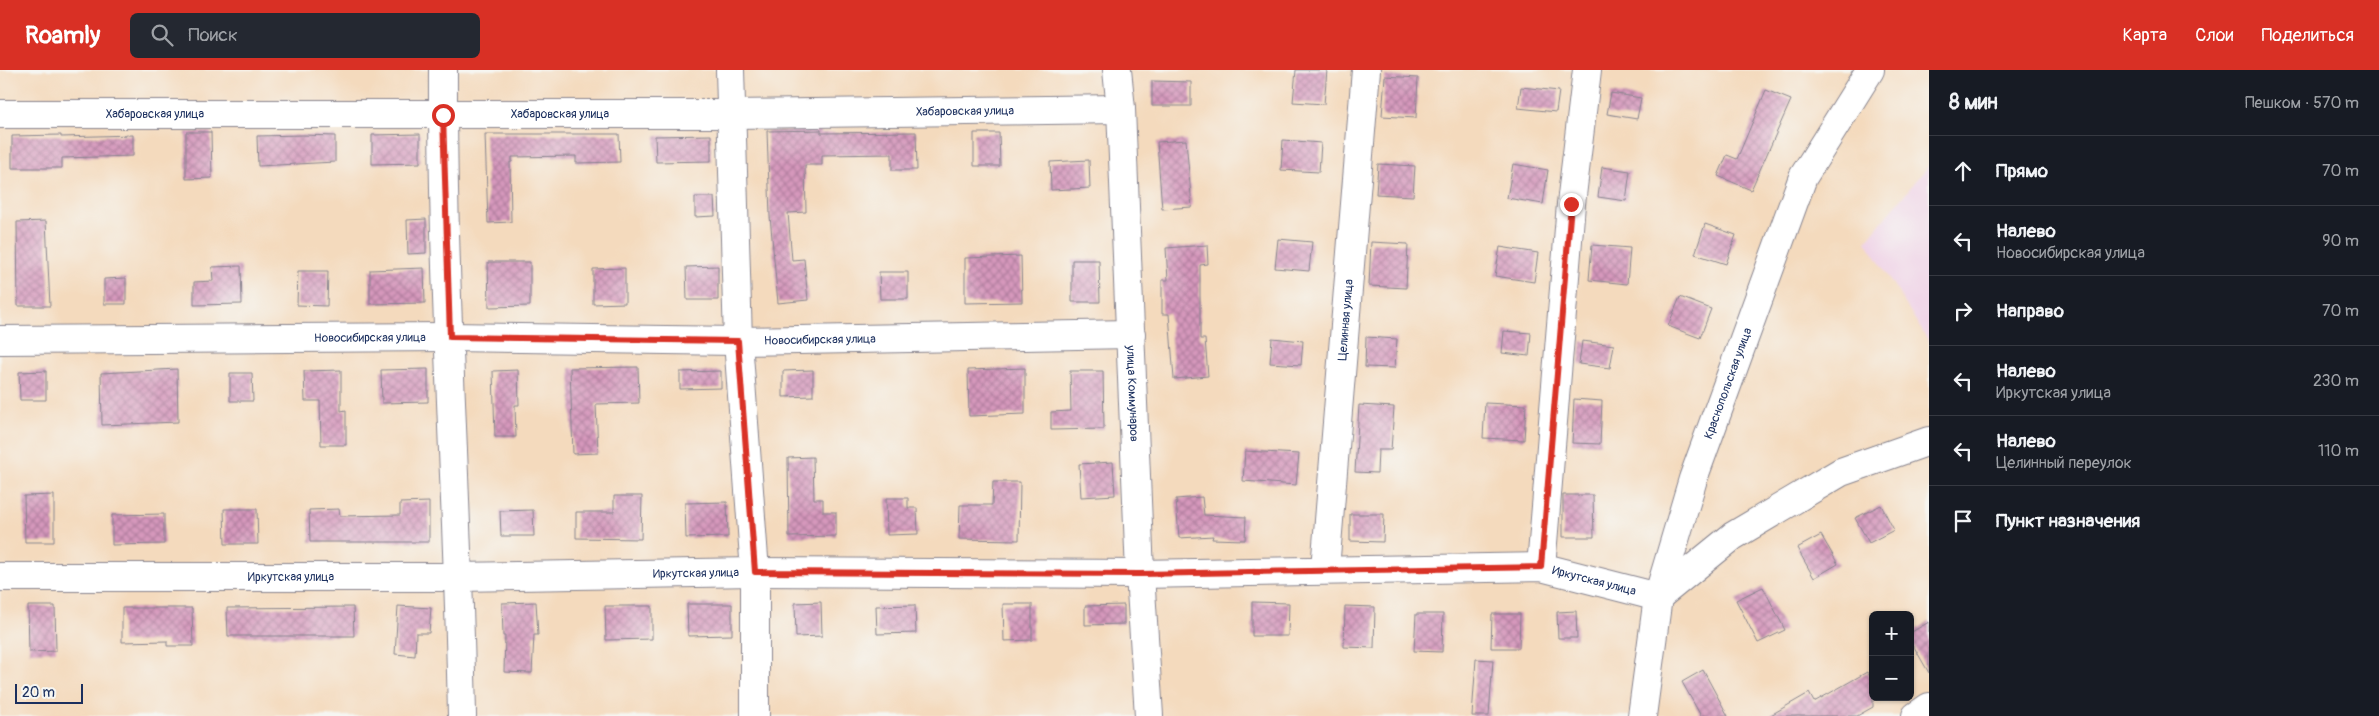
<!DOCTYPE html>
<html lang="ru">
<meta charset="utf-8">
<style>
:root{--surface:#171b24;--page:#242831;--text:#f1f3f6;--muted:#9ea1a6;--line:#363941;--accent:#d93025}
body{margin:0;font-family:Pangolin,sans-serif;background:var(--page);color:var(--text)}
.controls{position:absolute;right:15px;bottom:15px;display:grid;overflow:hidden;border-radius:8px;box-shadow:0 1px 4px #0004}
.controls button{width:45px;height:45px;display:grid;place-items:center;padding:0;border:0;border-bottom:1px solid var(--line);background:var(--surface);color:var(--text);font:25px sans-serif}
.scale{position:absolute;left:15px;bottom:12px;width:68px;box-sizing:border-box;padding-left:5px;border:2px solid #1b2f5e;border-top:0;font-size:14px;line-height:18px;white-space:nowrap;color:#1b2f5e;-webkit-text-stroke:4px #f6f6f2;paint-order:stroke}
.stop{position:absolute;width:15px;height:15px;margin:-11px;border:4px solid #d93025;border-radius:50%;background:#fff}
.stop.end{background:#d93025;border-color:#fff;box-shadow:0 1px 5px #0008}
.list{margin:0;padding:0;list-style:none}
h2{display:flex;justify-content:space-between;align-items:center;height:65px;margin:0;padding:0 20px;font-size:21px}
h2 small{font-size:16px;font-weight:400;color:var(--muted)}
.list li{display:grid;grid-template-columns:32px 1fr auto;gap:15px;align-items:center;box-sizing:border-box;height:70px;padding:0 20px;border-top:1px solid var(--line)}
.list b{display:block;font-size:19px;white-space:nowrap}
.list p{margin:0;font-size:16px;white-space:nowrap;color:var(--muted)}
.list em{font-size:16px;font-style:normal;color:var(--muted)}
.icon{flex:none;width:28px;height:28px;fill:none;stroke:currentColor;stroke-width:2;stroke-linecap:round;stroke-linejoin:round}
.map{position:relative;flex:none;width:1929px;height:646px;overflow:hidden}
header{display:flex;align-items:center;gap:30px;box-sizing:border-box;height:70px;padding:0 25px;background:var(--accent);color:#fff}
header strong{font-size:24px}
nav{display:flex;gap:28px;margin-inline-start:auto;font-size:18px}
.search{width:350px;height:45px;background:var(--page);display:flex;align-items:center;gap:12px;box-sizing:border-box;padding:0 18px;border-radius:8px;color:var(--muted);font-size:19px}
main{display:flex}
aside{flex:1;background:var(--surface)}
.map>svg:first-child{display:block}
</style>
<header>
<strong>Roamly</strong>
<div class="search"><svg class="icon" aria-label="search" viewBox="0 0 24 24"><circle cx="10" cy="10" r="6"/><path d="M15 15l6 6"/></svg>Поиск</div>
<nav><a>Карта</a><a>Слои</a><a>Поделиться</a></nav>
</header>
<main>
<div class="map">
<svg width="1929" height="646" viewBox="0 0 1929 646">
<defs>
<pattern id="building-cross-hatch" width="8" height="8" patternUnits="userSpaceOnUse" patternTransform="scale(1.25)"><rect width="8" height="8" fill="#d698bc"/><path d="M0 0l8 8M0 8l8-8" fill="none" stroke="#ad7c9c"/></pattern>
</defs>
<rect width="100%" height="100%" fill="#f6f6f2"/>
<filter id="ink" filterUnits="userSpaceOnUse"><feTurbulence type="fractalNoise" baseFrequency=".02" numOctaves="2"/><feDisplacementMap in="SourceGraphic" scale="10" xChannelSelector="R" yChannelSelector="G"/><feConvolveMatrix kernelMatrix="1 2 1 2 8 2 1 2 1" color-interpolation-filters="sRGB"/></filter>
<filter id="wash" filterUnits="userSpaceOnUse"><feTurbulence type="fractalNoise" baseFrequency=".0096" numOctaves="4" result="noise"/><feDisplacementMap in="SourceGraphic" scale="20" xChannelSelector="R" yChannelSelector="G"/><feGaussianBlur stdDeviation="1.12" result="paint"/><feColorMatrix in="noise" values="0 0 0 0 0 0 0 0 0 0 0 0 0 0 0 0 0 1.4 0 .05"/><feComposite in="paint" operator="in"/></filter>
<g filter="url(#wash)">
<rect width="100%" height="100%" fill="#f4dabd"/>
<polygon fill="#efd0e6" points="1929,95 1929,272 1866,171"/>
<g id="blocks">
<g fill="url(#building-cross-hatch)">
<polygon points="1296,0 1327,0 1324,34 1293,32"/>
<polygon points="1385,6 1418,8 1416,48 1382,46"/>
<polygon points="1152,11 1191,12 1191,36 1152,36"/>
<polygon points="1521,17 1559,21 1556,42 1518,38"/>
<polygon points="1766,20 1791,30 1751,120 1718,106 1727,85 1737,89"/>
<polygon points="1611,23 1641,28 1637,49 1607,44"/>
<polygon points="821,60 821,63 916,62 917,100 892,100 892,84 822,85 822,95 805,95 806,142 788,143 792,190 804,189 808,230 778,233 770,146 767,61"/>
<polygon points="186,62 211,62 212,108 186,109"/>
<polygon points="974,63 999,63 1000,96 974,96"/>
<polygon points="420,64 420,93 372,94 372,65"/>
<polygon points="485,64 619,64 620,92 576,93 576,86 512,87 512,92 510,92 511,152 488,153"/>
<polygon points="61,65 61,67 133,65 133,86 62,88 62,98 12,98 12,66"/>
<polygon points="303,65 335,66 335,92 258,96 257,66"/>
<polygon points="711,65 711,91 656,92 655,66"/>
<polygon points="1186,70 1192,137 1162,139 1157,72"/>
<polygon points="1283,70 1321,73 1319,102 1281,100"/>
<polygon points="1089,90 1090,118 1051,120 1050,92"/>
<polygon points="1378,94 1415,96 1413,126 1376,124"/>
<polygon points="1513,94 1548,100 1543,134 1507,128"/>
<polygon points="1602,97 1630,101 1626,131 1598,127"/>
<polygon points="695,127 714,127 715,146 695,147"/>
<polygon points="426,149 426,183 408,184 407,150"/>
<polygon points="46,151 50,236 18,236 17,152"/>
<polygon points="1705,154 1736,165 1726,194 1695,184"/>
<polygon points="1278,169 1312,172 1309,201 1275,198"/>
<polygon points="1371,172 1408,174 1406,218 1369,216"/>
<polygon points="1207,175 1208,194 1200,195 1200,269 1205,269 1208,306 1174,309 1169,244 1162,244 1162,210 1168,210 1166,178"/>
<polygon points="1592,175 1630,178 1627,214 1589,210"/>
<polygon points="1500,177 1538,183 1534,212 1495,206"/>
<polygon points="1021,186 1022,232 965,233 965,188"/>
<polygon points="1072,190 1099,190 1100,232 1072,232"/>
<polygon points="488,192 530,192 530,236 489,237"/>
<polygon points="241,196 242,234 194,235 194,212 213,211 212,197"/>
<polygon points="718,196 718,230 687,230 686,197"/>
<polygon points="424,198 425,233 370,234 370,200"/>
<polygon points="625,198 625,233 593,234 593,199"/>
<polygon points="298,201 328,201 327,236 297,235"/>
<polygon points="879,202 908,202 908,229 880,229"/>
<polygon points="126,208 126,234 104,234 104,209"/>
<polygon points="1680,227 1711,239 1700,268 1668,256"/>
<polygon points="1504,261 1531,263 1529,286 1502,283"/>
<polygon points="1366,267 1397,269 1395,298 1365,297"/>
<polygon points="1272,268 1303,271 1301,295 1270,293"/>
<polygon points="1582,271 1614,275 1610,298 1579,294"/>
<polygon points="638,297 639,333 596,334 598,383 573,384 570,298"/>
<polygon points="1025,298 1025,344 969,346 968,300"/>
<polygon points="177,299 178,352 102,355 101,303"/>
<polygon points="428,299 428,332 382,333 381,300"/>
<polygon points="341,300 341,341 346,340 346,375 321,375 320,331 305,331 304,301"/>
<polygon points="518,300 519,335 515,335 516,367 495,367 493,301"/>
<polygon points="813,300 813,326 783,327 783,301"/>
<polygon points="46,301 46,330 20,330 19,302"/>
<polygon points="721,301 721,318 680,319 680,302"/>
<polygon points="1070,301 1103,301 1104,359 1051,360 1051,342 1071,341"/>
<polygon points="230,303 252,303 253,331 230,331"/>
<polygon points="1574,329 1602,331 1600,374 1572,373"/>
<polygon points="1485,333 1526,335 1524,370 1483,368"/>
<polygon points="1359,335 1394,337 1391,380 1378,380 1377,403 1355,402"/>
<polygon points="1245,381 1299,384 1296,415 1243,411"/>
<polygon points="813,387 814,429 823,429 823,442 836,442 836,466 789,467 788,388"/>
<polygon points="1113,392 1115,425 1081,427 1079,394"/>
<polygon points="993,412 1020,412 1019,470 959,469 960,435 992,435"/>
<polygon points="54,425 54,472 25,472 24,426"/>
<polygon points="1563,425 1593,425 1594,467 1563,467"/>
<polygon points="614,426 642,426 641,469 576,468 576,442 614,442"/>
<polygon points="1202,427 1204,445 1246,447 1245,470 1212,469 1213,466 1179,468 1176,429"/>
<polygon points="886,428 908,428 908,438 917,438 918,464 887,465"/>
<polygon points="429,432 429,472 310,472 309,440 339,439 340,446 400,445 400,433"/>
<polygon points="727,432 728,467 686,468 685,433"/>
<polygon points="1881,435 1894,460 1869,473 1855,448"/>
<polygon points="224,439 257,439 258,474 225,474"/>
<polygon points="533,440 534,466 501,466 500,441"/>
<polygon points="164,444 164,474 112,475 112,445"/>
<polygon points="1350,444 1384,444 1383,472 1350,471"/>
<polygon points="1821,465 1838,494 1814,508 1797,478"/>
<polygon points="1763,517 1785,560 1758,573 1736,530"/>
<polygon points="536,532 538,565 534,565 532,603 504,602 505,566 503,566 502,533"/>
<polygon points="821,532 822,566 796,567 795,533"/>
<polygon points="1252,532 1289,533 1288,566 1252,566"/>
<polygon points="687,534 732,534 732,565 688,566"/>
<polygon points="1003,534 1032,534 1032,570 1004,571"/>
<polygon points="915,535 916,563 877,564 876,536"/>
<polygon points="1124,535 1124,554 1085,555 1085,536"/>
<polygon points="28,536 55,536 56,581 29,582"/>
<polygon points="398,536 431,538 429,563 416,563 415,586 395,584"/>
<polygon points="605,536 652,536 652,569 606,570"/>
<polygon points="1345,536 1375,537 1374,578 1344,577"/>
<polygon points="353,537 354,566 228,566 227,538"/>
<polygon points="122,538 192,538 193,576 167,576 167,571 122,572"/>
<polygon points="1576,541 1577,568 1558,568 1557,542"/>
<polygon points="1416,544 1443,544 1442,582 1414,581"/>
<polygon points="1492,544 1520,544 1519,578 1491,578"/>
<polygon points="1929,552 1929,603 1910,570 1910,563"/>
<polygon points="1476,589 1493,590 1489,646 1472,646"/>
<polygon points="1703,600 1728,646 1701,646 1682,612"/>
<polygon points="1867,602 1873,612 1873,637 1857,646 1769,646 1809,623 1814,632"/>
</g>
</g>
</g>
<g filter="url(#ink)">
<use href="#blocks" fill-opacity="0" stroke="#88848e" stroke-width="1"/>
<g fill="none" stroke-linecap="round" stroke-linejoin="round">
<defs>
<g id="minor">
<path d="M443,0c-1,215 15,431 19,646"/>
<polyline points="730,0 738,271 755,502 755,646"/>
<path id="s1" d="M1117,0l4,39 19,465 9,142"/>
<path id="s2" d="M0,44h732l389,-5"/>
<path id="s3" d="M0,270l450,-3 288,4 393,-7"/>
<polyline points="1541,497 1571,134 1587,0"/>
<path id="s4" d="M1325,499l41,-499"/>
<path id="s5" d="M0,507h459l296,-5 385,2 401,-7 117,30 75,-61 108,-64 88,-31"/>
<path id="s6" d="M1642,646l16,-119 35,-118 110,-302 67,-107"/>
<polyline points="1916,646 1929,637"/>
</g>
</defs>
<use href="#minor" stroke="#88848e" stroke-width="30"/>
<use href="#minor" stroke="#fff" stroke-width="28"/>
</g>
</g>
<g fill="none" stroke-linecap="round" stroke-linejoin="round" filter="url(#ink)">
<polyline stroke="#d93025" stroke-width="6" points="443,45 450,267 738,271 755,502 1140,504 1541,497 1571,134"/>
</g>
<g text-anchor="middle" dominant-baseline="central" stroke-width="5" stroke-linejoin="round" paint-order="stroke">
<g font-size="12" fill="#1b2f5e" stroke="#f6f6f2">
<text stroke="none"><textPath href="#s2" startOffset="965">Хабаровская улица</textPath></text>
<text stroke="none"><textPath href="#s2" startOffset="155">Хабаровская улица</textPath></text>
<text stroke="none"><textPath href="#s2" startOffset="560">Хабаровская улица</textPath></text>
<text stroke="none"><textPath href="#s4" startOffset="250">Целинная улица</textPath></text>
<text stroke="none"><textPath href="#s3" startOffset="370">Новосибирская улица</textPath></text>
<text stroke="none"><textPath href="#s3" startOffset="820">Новосибирская улица</textPath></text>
<text stroke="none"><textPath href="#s6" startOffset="345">Краснопольская улица</textPath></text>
<text stroke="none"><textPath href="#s1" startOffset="324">улица Коммунаров</textPath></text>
<text stroke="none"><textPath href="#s5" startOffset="696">Иркутская улица</textPath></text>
<text stroke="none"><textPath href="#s5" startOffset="291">Иркутская улица</textPath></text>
<text stroke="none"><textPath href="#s5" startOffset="1596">Иркутская улица</textPath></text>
</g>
</g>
</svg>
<div class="controls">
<button>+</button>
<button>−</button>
</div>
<div class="scale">20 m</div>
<div class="stop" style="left:443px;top:45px"></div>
<div class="stop end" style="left:1571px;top:134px"></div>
</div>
<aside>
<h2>8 мин<small>Пешком · 570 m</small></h2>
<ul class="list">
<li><svg class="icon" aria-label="ahead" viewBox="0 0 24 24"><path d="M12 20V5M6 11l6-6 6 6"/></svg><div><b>Прямо</b></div><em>70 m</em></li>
<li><svg class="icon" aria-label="left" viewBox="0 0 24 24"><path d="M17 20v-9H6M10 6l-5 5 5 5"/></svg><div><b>Налево</b><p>Новосибирская улица</p></div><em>90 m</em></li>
<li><svg class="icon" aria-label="right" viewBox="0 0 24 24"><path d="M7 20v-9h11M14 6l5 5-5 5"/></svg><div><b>Направо</b></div><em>70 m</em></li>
<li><svg class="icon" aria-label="left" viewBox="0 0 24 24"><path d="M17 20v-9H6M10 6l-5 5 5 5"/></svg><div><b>Налево</b><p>Иркутская улица</p></div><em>230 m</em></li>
<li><svg class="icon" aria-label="left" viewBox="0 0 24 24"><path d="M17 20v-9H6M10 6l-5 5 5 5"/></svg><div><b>Налево</b><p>Целинный переулок</p></div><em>110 m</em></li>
<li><svg class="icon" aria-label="arrive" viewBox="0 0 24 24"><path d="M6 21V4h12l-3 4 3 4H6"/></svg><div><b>Пункт назначения</b></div></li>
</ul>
</aside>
</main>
